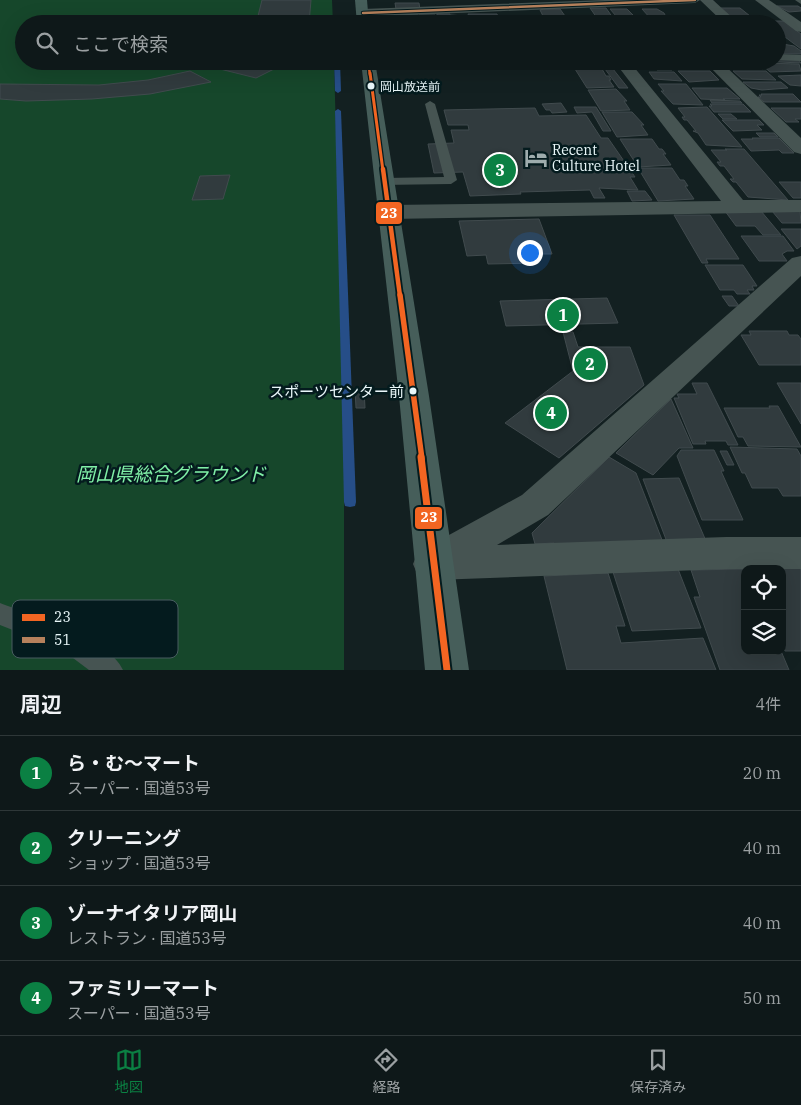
<!DOCTYPE html>
<html lang="ja">
<meta charset="utf-8">
<style>
:root{--surface:#0e1819;--page:#172122;--text:#f1f3f6;--muted:#9ba0a2;--line:#2e3738;--accent:#0b8043}
body{margin:0;font-family:"IBM Plex Serif","Noto Sans JP",serif;background:var(--page);color:var(--text)}
.controls{position:absolute;right:15px;bottom:15px;display:grid;overflow:hidden;border-radius:10px;box-shadow:0 5px 20px #0002}
.controls button{width:45px;height:45px;display:grid;place-items:center;padding:0;border:0;border-bottom:1px solid var(--line);background:var(--surface);color:var(--text);font:25px sans-serif}
.you{position:absolute;left:529px;top:252px;width:18px;height:18px;margin:-12px;border:4px solid #fff;border-radius:50%;background:#1a73e8;box-shadow:0 0 0 8px #1a73e833}
.badge{display:grid;place-items:center;width:32px;height:32px;border-radius:50%;background:var(--accent);color:#fff;font-size:16px;font-weight:700}
.pin{position:absolute;translate:-50% -50%;border:2px solid #fff;box-shadow:0 1px 5px #0006}
.list{margin:0;padding:0;list-style:none}
h2{display:flex;justify-content:space-between;align-items:center;height:65px;margin:0;padding:0 20px;font-size:21px}
h2 small{font-size:16px;font-weight:400;color:var(--muted)}
.list li{display:grid;grid-template-columns:32px 1fr auto;gap:15px;align-items:center;box-sizing:border-box;height:75px;padding:0 20px;border-top:1px solid var(--line)}
.list b{display:block;font-size:19px;white-space:nowrap}
.list p{margin:0;font-size:16px;white-space:nowrap;color:var(--muted)}
.list em{font-size:16px;font-style:normal;color:var(--muted)}
.icon{flex:none;width:28px;height:28px;fill:none;stroke:currentColor;stroke-width:2;stroke-linecap:round;stroke-linejoin:round}
.map{position:relative;flex:none;width:801px;height:670px;overflow:hidden}
.search{position:absolute;background:var(--surface);box-shadow:0 5px 20px #0002;left:15px;right:15px;top:15px;height:55px;display:flex;align-items:center;gap:12px;box-sizing:border-box;padding:0 18px;border-radius:28px;color:var(--muted);font-size:19px}
.sheet{height:365px;background:var(--surface)}
nav{display:flex;justify-content:space-around;align-items:center;box-sizing:border-box;height:70px;border-top:1px solid var(--line);background:var(--surface);font-size:14px;color:var(--muted)}
nav a{display:grid;justify-items:center;gap:2px}
nav .on{color:var(--accent)}
.map>svg:first-child{display:block}
</style>
<div class="map">
<svg width="801" height="670" viewBox="0 0 801 670">
<rect width="100%" height="100%" fill="#132021"/>
<polygon fill="#16472b" points="0,0 332,0 333,24 24,24 24,61 334,61 344,427 344,670 0,670"/>
<g fill="none" stroke-linecap="round" stroke-linejoin="round">
<g fill="#264e88" fill-rule="evenodd">
<polygon points="334,61 340,61 341,91 338,93 335,91"/>
<polygon points="338,109 341,111 356,502 355,506 350,507 345,506 344,502 335,111"/>
</g>
</g>
<g fill="#313b3e" stroke="#414b4e">
<polygon points="262,0 311,0 309,24 256,24"/>
<polygon points="395,3 419,3 420,10 396,9"/>
<polygon points="777,6 798,6 801,8 801,11 789,12"/>
<polygon points="590,8 606,8 613,18 597,18"/>
<polygon points="721,8 740,8 760,24 740,24"/>
<polygon points="544,9 560,9 570,23 588,24 547,24 540,10"/>
<polygon points="610,9 627,9 634,16 616,16"/>
<polygon points="642,9 657,9 664,13 667,19 651,19"/>
<polygon points="437,14 450,14 452,22 437,22"/>
<polygon points="468,14 497,14 499,20 470,20"/>
<polygon points="404,15 418,15 419,22 397,22 397,17"/>
<polygon points="419,15 435,15 436,21 420,21"/>
<polygon points="451,15 464,16 465,22 452,22"/>
<polygon points="618,18 633,18 638,24 601,24 598,20 619,20"/>
<polygon points="765,21 784,21 801,34 801,49 777,31 777,24 768,24"/>
<polygon points="777,43 794,46 801,51 801,54 777,54"/>
<polygon points="777,59 798,59 801,63 758,61 777,61"/>
<polygon points="220,61 290,61 256,78 208,66"/>
<polygon points="550,61 566,61 570,67 545,67 542,62"/>
<polygon points="571,61 613,61 616,65 575,65"/>
<polygon points="630,61 665,61 672,70 657,70 654,66 634,66"/>
<polygon points="668,61 699,61 701,66 671,65"/>
<polygon points="724,61 754,61 763,69 729,66"/>
<polygon points="760,63 799,64 801,71 770,72"/>
<polygon points="575,69 602,69 606,76 609,76 611,80 609,80 614,87 587,88"/>
<polygon points="605,69 613,69 628,88 619,88"/>
<polygon points="190,71 211,82 150,94 92,99 26,101 0,99 0,84 99,85 148,80"/>
<polygon points="678,71 710,71 719,80 689,82"/>
<polygon points="733,71 766,71 776,80 742,79"/>
<polygon points="649,72 674,72 682,81 654,79"/>
<polygon points="801,75 801,86 790,85 778,76"/>
<polygon points="743,82 781,82 788,88 762,90 751,88"/>
<polygon points="658,84 686,84 703,105 673,104 661,91 664,91"/>
<polygon points="692,88 727,88 740,99 723,99 725,100 701,99"/>
<polygon points="616,89 627,101 624,101 630,110 601,111 588,90"/>
<polygon points="761,94 793,94 801,102 764,102 758,97 761,97 759,95 762,95"/>
<polygon points="710,100 740,101 742,103 712,103"/>
<polygon points="561,103 567,112 552,113 550,110 546,110 542,104"/>
<polygon points="710,104 743,104 751,112 714,112 709,106 712,106"/>
<polygon points="574,107 596,107 611,131 603,131 592,112 577,113"/>
<polygon points="707,107 742,147 706,145 698,133 693,131 696,131 687,120 684,120 682,117 685,117 678,108"/>
<polygon points="535,108 539,116 586,115 601,138 608,138 635,177 630,177 638,190 599,188 605,198 594,198 590,190 520,192 521,194 470,196 463,172 434,173 428,144 454,143 451,130 469,130 468,125 448,125 444,110"/>
<polygon points="771,108 801,108 801,119 795,119 799,122 786,122"/>
<polygon points="602,112 632,112 644,125 641,125 648,135 617,137"/>
<polygon points="718,114 731,114 737,119 723,119"/>
<polygon points="722,120 759,120 764,125 757,125 762,130 733,131"/>
<polygon points="756,133 774,133 778,137 760,137"/>
<polygon points="752,138 779,138 794,153 782,153 779,150 751,151 741,139 753,139"/>
<polygon points="620,139 652,139 659,149 662,149 666,154 663,154 671,165 638,167"/>
<polygon points="725,149 744,149 788,200 748,197 736,182 733,182 730,179 734,179 724,166 720,166 717,162 721,162 711,150 727,150"/>
<polygon points="638,168 672,168 680,180 684,180 688,186 685,186 694,199 658,201"/>
<polygon points="230,175 223,199 192,200 200,176"/>
<polygon points="779,182 801,182 801,198 793,198"/>
<polygon points="627,191 645,191 652,200 632,201"/>
<polygon points="725,211 761,211 781,235 763,235 755,226 736,226"/>
<polygon points="772,211 800,211 801,223 782,223"/>
<polygon points="674,215 710,215 739,259 706,259 708,263 702,263"/>
<polygon points="539,219 552,254 536,254 539,263 488,264 486,255 467,256 459,221"/>
<polygon points="781,229 801,229 801,246 797,249"/>
<polygon points="741,236 783,236 794,251 787,251 782,254 787,261 759,261"/>
<polygon points="705,265 743,265 757,286 752,286 754,290 747,290 750,294 737,294 734,290 720,290"/>
<polygon points="722,296 732,296 739,306 729,306"/>
<polygon points="607,298 618,323 506,326 500,301"/>
<polygon points="749,331 787,331 789,335 798,335 801,339 801,365 759,365 741,335 751,335"/>
<polygon points="563,332 573,332 578,347 630,347 644,385 559,458 505,423 573,371"/>
<polygon points="692,383 707,383 738,445 728,445 726,441 705,441 706,444 693,444 674,398 679,398 677,394 697,394"/>
<polygon points="777,383 801,383 801,424"/>
<polygon points="355,389 364,389 365,408 356,408"/>
<polygon points="671,399 693,448 679,448 653,475 616,453"/>
<polygon points="769,406 778,406 801,447 748,446 743,437 738,437 724,408 770,408"/>
<polygon points="730,447 797,449 801,456 801,496 783,496 778,488 752,488 745,473 742,473"/>
<polygon points="681,450 714,450 724,471 721,471 743,520 702,520 677,456"/>
<polygon points="720,451 727,451 734,465 727,465"/>
<polygon points="609,457 636,473 664,545 555,549 554,543 535,544 532,533"/>
<polygon points="679,478 706,541 667,542 643,479"/>
<polygon points="801,566 801,651 785,651 782,644 782,569"/>
<polygon points="678,569 701,628 632,631 613,572"/>
<polygon points="745,569 745,651 781,651 789,670 720,670 694,597 700,597 691,570"/>
<polygon points="608,573 625,626 616,626 621,643 703,638 716,670 567,670 544,576"/>
</g>
<g fill="none" stroke-linecap="round" stroke-linejoin="round">
<g fill="#465452" fill-rule="evenodd">
<polygon points="795,0 801,0 801,4"/>
<polygon points="777,54 801,55 801,61 777,60"/>
<polygon points="430,101 435,104 457,180 451,184 381,185 379,182 385,178 444,177 425,104"/>
<path d="M0,603c32,12 109,35 123,67h-34l-28,-21 -61,-24z"/>
</g>
<g fill="#465452" fill-rule="evenodd">
<polygon points="605,0 713,0 739,24 725,24 700,0 695,3 363,17 357,13 363,9"/>
<polygon points="755,0 769,0 801,22 801,32 796,31"/>
<polygon points="614,61 629,61 743,200 801,200 801,212 389,219 381,217 378,212 381,207 389,205 721,201"/>
<polygon points="704,61 720,61 801,138 801,154 794,152"/>
<polygon points="801,256 801,276 548,515 497,545 726,537 801,537 801,569 726,569 435,580 418,576 413,564 418,552 522,495 792,258"/>
</g>
<g fill="#465e5a" fill-rule="evenodd">
<polygon points="355,0 367,0 369,24 357,24"/>
<polygon points="361,61 375,61 429,396 469,670 425,670 399,396"/>
</g>
<defs>
<polyline id="bus-1-far4" points="368,61 370,75"/>
<polyline id="bus-1-far3" points="370,73 383,171"/>
<polyline id="bus-1-far2" points="383,169 400,296"/>
<polyline id="bus-1-far1" points="400,295 422,459"/>
<polyline id="bus-1" points="421,457 447,670"/>
<polyline id="bus-2" points="363,13 695,0"/>
</defs>
<use href="#bus-1-far4" stroke="#041b1e" stroke-width="4.5"/>
<use href="#bus-1-far3" stroke="#041b1e" stroke-width="5.5"/>
<use href="#bus-1-far2" stroke="#041b1e" stroke-width="8"/>
<use href="#bus-1-far1" stroke="#041b1e" stroke-width="9"/>
<use href="#bus-1" stroke="#041b1e" stroke-width="11"/>
<use href="#bus-2" stroke="#041b1e" stroke-width="4.5"/>
<use href="#bus-1-far4" stroke="#f26522" stroke-width="2.5"/>
<use href="#bus-1-far3" stroke="#f26522" stroke-width="3"/>
<use href="#bus-1-far2" stroke="#f26522" stroke-width="4.5"/>
<use href="#bus-1-far1" stroke="#f26522" stroke-width="5.5"/>
<use href="#bus-1" stroke="#f26522" stroke-width="7"/>
<use href="#bus-2" stroke="#b6815c" stroke-width="2.5"/>
</g>
<defs>
<symbol id="hotel-bare" viewBox="-9 -9 18 18"><path d="M-6-4.5h1.5V1H6V5H4.5V3h-9V5H-6ZM-4 0a1.8 1.8 0 1 1 3.6 0ZM.5 0V-2.5h3Q6-2.5 6 0Z" fill="#9eacad" stroke="#041b1e" stroke-width="2.5" paint-order="stroke"/></symbol>
</defs>
<g fill-rule="evenodd">
<use href="#hotel-bare" x="520" y="142" width="32" height="32"/>
</g>
<g fill="#e9f7f9" stroke="#041b1e" stroke-width="2">
<circle cx="371" cy="86" r="4.5"/>
<circle cx="413" cy="391" r="4.5"/>
</g>
<g text-anchor="middle" dominant-baseline="central" stroke-width="5" stroke-linejoin="round" paint-order="stroke">
<g font-size="12" fill="#e9f7f9" stroke="#041b1e" text-anchor="start">
<text x="380" y="86">岡山放送前</text>
</g>
<g font-size="14" fill="#e9f7f9" stroke="#041b1e" text-anchor="start">
<text x="552" y="150">Recent<tspan x="552" dy="16">Culture Hotel</tspan></text>
</g>
<g font-size="15" fill="#e9f7f9" stroke="#041b1e" text-anchor="end">
<text x="404" y="391">スポーツセンター前</text>
</g>
<g font-size="19" font-style="italic" fill="#80f0a7" stroke="#041b1e">
<text x="171" y="474">岡山県総合グラウンド</text>
</g>
</g>
<rect x="12" y="600" width="166" height="58" rx="8" fill="#041b1e" stroke="#495d60" stroke-width="1"/>
<rect x="22" y="614" width="23" height="7" fill="#f26522"/>
<rect x="22" y="637" width="23" height="6" fill="#b6815c"/>
<g font-size="14" fill="#e9f7f9">
<text x="54" y="622">23</text>
<text x="54" y="645">51</text>
</g>
<g stroke="#041b1e" stroke-width="2">
<rect x="375" y="201" width="28" height="24" rx="5" fill="#f26522"/>
<rect x="414" y="506" width="29" height="24" rx="5" fill="#f26522"/>
</g>
<g font-size="14" text-anchor="middle" font-weight="bold" fill="#fff">
<text x="389" y="218">23</text>
<text x="429" y="522">23</text>
</g>
</svg>
<div class="controls">
<button><svg class="icon" aria-label="locate" viewBox="0 0 24 24"><circle cx="12" cy="12" r="6"/><path d="M12 2v4M12 18v4M2 12h4M18 12h4"/></svg></button>
<button><svg class="icon" aria-label="layers" viewBox="0 0 24 24"><path d="M12 4l9 5-9 5-9-5zM3 14l9 5 9-5"/></svg></button>
</div>
<div class="you"></div>
<div class="pin badge" style="left:563px;top:315px">1</div>
<div class="pin badge" style="left:590px;top:364px">2</div>
<div class="pin badge" style="left:500px;top:170px">3</div>
<div class="pin badge" style="left:551px;top:413px">4</div>
<div class="search"><svg class="icon" aria-label="search" viewBox="0 0 24 24"><circle cx="10" cy="10" r="6"/><path d="M15 15l6 6"/></svg>ここで検索</div>
</div>
<section class="sheet">
<h2>周辺<small>4件</small></h2>
<ul class="list">
<li><span class="badge">1</span><div><b>ら・む〜マート</b><p>スーパー · 国道53号</p></div><em>20 m</em></li>
<li><span class="badge">2</span><div><b>クリーニング</b><p>ショップ · 国道53号</p></div><em>40 m</em></li>
<li><span class="badge">3</span><div><b>ゾーナイタリア岡山</b><p>レストラン · 国道53号</p></div><em>40 m</em></li>
<li><span class="badge">4</span><div><b>ファミリーマート</b><p>スーパー · 国道53号</p></div><em>50 m</em></li>
</ul>
</section>
<nav>
<a class="on"><svg class="icon" aria-label="map" viewBox="0 0 24 24"><path d="M3 6l6-2 6 2 6-2v14l-6 2-6-2-6 2zM9 4v14M15 6v14"/></svg>地図</a>
<a><svg class="icon" aria-label="directions" viewBox="0 0 24 24"><path d="M12 3l9 9-9 9-9-9zM9 14v-3h6M13 9l2 2-2 2"/></svg>経路</a>
<a><svg class="icon" aria-label="saved" viewBox="0 0 24 24"><path d="M7 4h10v16l-5-4-5 4z"/></svg>保存済み</a>
</nav>
